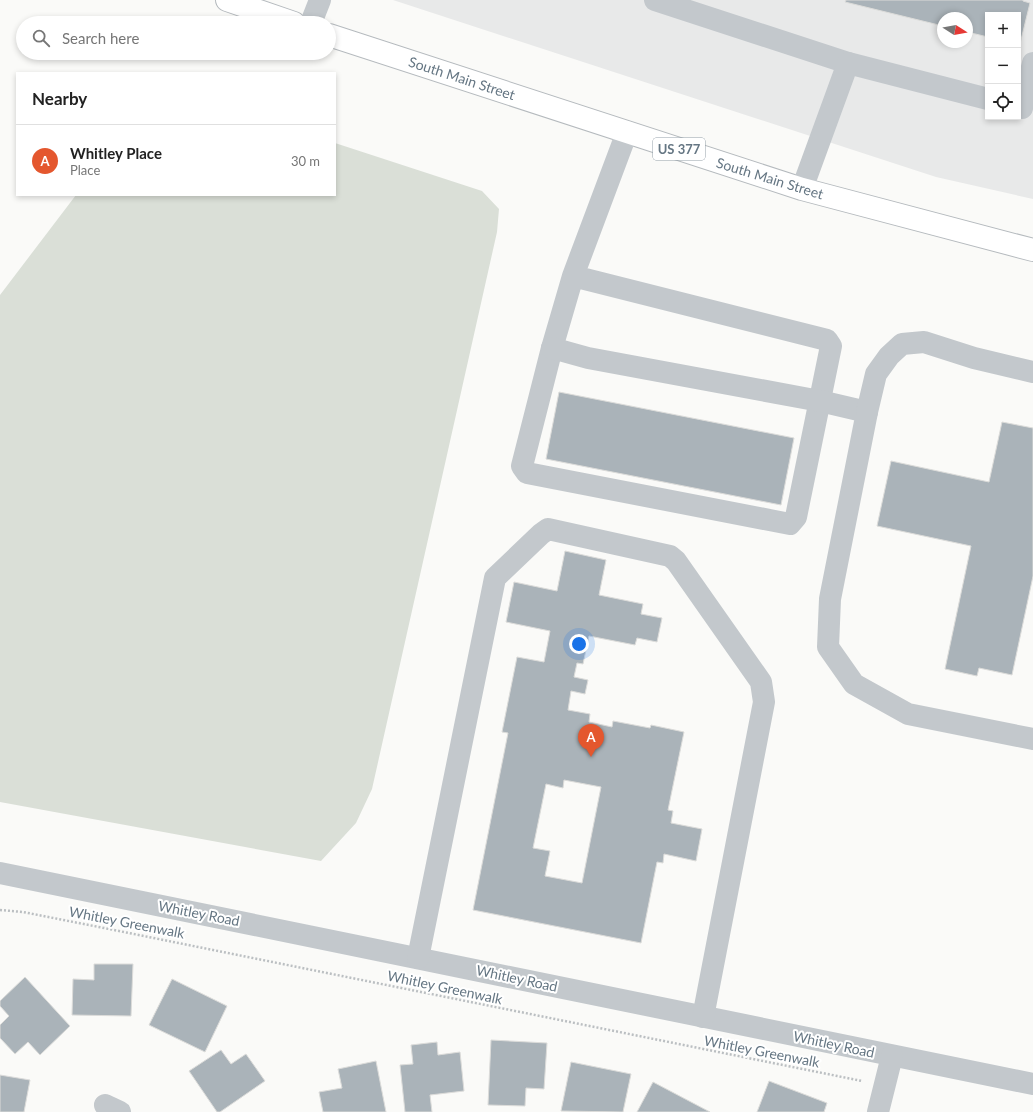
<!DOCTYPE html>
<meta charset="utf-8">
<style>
:root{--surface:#fff;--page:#f2f2f2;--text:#222;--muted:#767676;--line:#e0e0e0;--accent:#e4572e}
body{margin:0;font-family:Lato,sans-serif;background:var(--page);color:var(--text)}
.controls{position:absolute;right:12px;top:12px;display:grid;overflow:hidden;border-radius:0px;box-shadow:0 2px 6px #0003}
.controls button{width:36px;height:36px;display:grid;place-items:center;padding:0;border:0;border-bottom:1px solid var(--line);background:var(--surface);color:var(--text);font:20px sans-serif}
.compass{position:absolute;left:937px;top:12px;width:36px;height:36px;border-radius:50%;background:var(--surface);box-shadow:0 2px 6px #0003;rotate:101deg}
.you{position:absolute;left:579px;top:644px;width:14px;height:14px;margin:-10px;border:3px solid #fff;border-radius:50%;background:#1a73e8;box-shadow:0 0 0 6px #1a73e833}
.badge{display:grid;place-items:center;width:26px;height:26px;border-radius:50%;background:var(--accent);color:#fff;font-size:13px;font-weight:700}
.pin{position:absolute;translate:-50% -33px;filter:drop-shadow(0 1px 2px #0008)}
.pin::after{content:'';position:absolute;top:21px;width:14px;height:12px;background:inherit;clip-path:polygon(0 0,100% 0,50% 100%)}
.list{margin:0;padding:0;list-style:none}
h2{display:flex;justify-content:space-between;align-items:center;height:52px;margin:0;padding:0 16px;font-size:17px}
h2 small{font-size:13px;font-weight:400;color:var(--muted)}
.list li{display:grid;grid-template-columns:26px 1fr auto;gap:12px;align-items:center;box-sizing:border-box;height:72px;padding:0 16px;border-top:1px solid var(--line)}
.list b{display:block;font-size:15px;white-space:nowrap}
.list p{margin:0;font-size:13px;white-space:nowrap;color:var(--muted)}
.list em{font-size:13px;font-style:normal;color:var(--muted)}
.icon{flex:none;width:22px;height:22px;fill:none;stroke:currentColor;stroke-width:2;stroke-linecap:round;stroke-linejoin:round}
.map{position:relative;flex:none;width:1033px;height:1112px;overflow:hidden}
.search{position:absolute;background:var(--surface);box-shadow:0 2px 6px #0003;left:16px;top:16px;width:320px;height:44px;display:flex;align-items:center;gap:10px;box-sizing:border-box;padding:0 14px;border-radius:22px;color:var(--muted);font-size:15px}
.panel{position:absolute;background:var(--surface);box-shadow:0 2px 6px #0003;left:16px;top:72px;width:320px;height:124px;border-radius:0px}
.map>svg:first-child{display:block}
</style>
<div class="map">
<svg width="1033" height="1112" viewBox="0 0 1033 1112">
<rect width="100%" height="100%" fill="#fafaf8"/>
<path fill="#e8e9e9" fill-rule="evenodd" d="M393,0h640v199l-97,-22zM988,15h30v102h-30zM943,18h24v24h-24z"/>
<polygon fill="#dadfd7" points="335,143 482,191 499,209 497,232 372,789 356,823 321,861 0,802 0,295 76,195 335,195"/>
<g fill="#aab3b9" stroke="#dcdcda" fill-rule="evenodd">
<polygon points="846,0 1023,0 1023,1 1030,3 1020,44 1018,44 1018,15 988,15 988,37 967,32 967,18 943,18 943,26 845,2"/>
<polygon points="559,392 794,438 781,505 546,459"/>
<polygon points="1002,422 1033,428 1033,576 1012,675 979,668 977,676 945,669 971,546 877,526 891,461 989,482"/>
<path d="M565,551l41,9 -7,35 44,9 -2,10 21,4 -5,24 -20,-4 -2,7 -46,-9 -6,28 -6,-1 -3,14 14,3 -3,14 -14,-3 -3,19 22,4 -1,8 23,5 1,-6 37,7 1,-3 33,7 -16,78 5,1 -2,12 31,6 -6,32 -32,-7 -1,9 -6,-1 -16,81 -168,-33 35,-177 -6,-1 15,-75 27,5 6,-31 -44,-9 8,-40 43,9zM564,780l37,7 -19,96 -37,-7 5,-25 -17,-3 13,-64 17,4z"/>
<polygon points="94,964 133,964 131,1016 72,1015 73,979 94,980"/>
<polygon points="25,977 70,1026 40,1055 28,1042 15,1054 0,1038 0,1025 9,1016 0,1006 0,1001"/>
<polygon points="172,979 227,1006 205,1052 149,1025"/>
<polygon points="491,1040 547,1043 544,1089 526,1088 525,1106 488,1105"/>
<polygon points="437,1042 438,1055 460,1052 464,1091 430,1095 432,1112 405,1112 400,1065 413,1064 411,1045"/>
<polygon points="221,1050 231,1064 246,1054 265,1081 220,1112 217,1112 189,1071"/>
<polygon points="376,1061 386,1112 323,1112 319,1092 342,1088 338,1069"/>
<polygon points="571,1062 631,1074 623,1112 561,1111"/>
<polygon points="0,1075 30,1080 24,1112 0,1112"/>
<polygon points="769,1081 827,1103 824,1112 757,1112"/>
<polygon points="653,1082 710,1112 637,1112"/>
</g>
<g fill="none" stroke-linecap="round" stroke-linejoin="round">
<defs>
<g id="major">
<polyline points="227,0 294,23"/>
<polyline points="329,35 802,189 1033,250"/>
</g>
</defs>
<use href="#major" stroke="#b5babe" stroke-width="24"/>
<polyline stroke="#bbbfc2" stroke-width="2.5" stroke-dasharray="2 2" stroke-linecap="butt" points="0,910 23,912 114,930 862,1081"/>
<g stroke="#c3c8cc" stroke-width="22">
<polyline points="655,0 848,63"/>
<polyline points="311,23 320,0"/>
<polyline points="1022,108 1033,63"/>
<polyline points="802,189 848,63 988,99"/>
<polyline points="573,276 827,340 831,346 796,517 790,524 527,473 522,466 552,348 573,276 627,132"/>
<polyline points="552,348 588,358 820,401 867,412 830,599 828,647 854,684 908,714 1033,739"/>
<polyline points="867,412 876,374 889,356 902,344 924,342 974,358 1033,372"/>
<polyline points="0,873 1033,1084"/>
<polyline points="418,958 495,578 541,534 548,529 670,556 676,561 761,682 764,702 703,1017"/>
<polyline points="105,1105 120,1112"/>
<polyline points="878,1112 892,1056"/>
</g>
<use href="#major" stroke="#fff" stroke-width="22"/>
</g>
<g text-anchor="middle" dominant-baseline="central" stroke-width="4" stroke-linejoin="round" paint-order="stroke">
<rect fill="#fff" stroke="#939fa8" stroke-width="1" x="653" y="138" width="52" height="22" rx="3"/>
<g font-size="13" font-weight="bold" fill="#657683">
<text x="679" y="149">US 377</text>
</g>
<g font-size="14" fill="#657683" stroke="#fff">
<text transform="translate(462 78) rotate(18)">South Main Street</text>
<text transform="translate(770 178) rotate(17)">South Main Street</text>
<text transform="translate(199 913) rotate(11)">Whitley Road</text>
<text transform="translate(127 922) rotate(11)">Whitley Greenwalk</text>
<text transform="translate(517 978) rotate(12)">Whitley Road</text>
<text transform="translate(445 987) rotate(12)">Whitley Greenwalk</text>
<text transform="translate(834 1044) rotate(12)">Whitley Road</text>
<text transform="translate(762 1051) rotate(11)">Whitley Greenwalk</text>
</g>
</g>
</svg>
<div class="controls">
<button>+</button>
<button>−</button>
<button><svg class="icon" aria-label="locate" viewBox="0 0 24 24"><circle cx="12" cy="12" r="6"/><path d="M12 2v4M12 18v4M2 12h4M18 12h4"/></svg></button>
</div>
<svg class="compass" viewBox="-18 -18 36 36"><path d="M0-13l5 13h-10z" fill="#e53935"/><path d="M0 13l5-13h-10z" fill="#767676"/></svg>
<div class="you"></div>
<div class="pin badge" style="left:591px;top:757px">A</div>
<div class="search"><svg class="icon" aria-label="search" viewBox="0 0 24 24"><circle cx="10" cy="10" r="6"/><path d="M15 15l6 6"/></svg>Search here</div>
<section class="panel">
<h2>Nearby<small></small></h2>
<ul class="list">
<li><span class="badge">A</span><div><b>Whitley Place</b><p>Place</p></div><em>30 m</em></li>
</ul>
</section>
</div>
